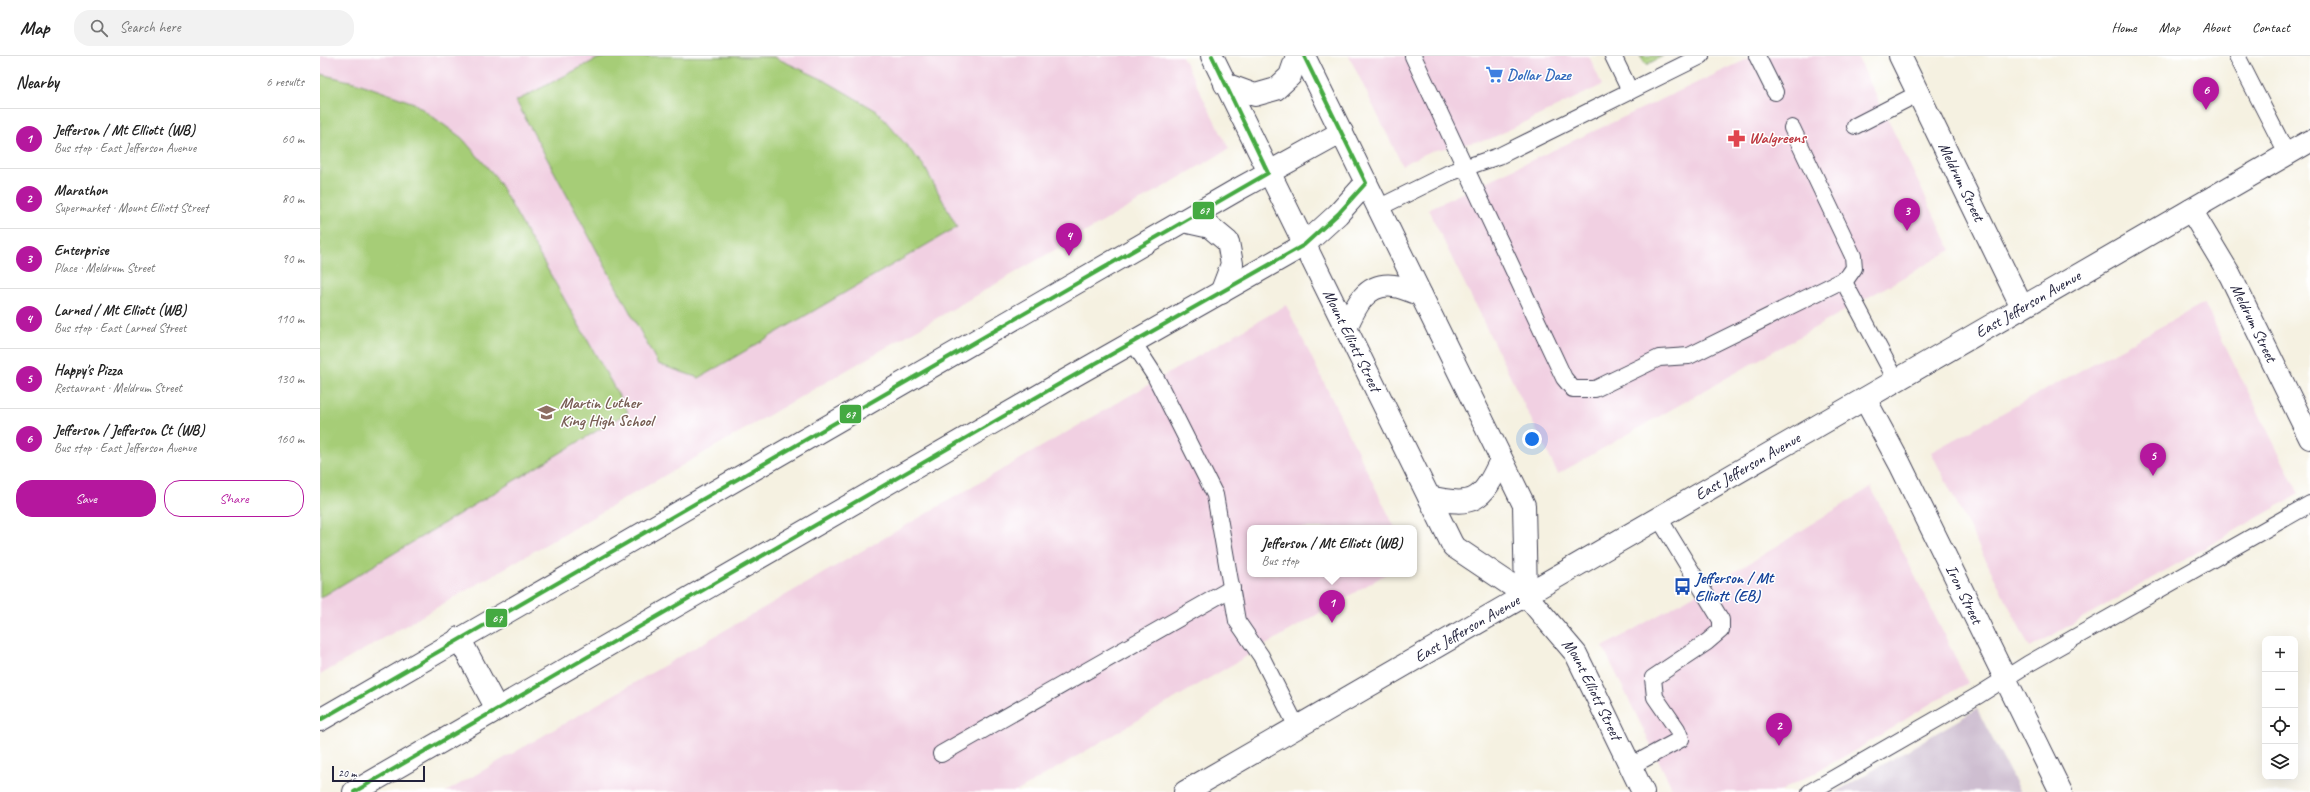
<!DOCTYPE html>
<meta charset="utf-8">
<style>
:root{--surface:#fff;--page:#f2f2f2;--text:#222;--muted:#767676;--line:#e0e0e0;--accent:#b5179e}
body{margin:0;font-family:Caveat,sans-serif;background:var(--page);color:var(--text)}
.controls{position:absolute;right:12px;bottom:12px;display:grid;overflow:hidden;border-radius:8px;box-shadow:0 4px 16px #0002}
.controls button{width:36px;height:36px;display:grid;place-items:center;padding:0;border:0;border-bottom:1px solid var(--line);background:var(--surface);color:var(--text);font:20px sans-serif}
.scale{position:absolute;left:12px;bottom:10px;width:93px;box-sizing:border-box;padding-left:4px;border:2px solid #22223b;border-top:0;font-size:11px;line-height:14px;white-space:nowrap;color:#22223b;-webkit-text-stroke:3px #fff;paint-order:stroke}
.you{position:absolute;left:1212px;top:383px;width:14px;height:14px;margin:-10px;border:3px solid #fff;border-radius:50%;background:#1a73e8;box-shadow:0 0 0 6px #1a73e833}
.badge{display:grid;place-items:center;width:26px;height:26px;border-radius:50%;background:var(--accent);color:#fff;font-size:13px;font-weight:700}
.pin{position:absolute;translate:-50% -33px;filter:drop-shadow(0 1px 2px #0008)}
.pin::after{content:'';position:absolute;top:21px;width:14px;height:12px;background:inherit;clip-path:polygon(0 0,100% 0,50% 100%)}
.popup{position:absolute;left:927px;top:469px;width:170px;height:52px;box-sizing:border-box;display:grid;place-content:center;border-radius:8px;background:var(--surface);filter:drop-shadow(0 1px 3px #0005);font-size:13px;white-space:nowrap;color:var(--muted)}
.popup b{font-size:15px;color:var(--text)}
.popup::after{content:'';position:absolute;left:50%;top:100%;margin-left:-8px;border:8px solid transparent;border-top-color:var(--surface)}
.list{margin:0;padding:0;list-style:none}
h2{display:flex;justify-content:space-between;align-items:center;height:52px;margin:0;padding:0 16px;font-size:17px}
h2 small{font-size:13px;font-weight:400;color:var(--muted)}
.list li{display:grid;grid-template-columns:26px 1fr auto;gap:12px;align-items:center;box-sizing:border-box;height:60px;padding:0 16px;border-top:1px solid var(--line)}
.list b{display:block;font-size:15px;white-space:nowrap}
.list p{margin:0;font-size:13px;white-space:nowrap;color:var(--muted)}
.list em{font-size:13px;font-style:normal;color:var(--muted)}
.actions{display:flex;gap:8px;padding:12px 16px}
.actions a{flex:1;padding:9px 0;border:1px solid var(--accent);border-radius:16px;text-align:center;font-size:14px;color:var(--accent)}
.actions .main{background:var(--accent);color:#fff}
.icon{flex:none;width:22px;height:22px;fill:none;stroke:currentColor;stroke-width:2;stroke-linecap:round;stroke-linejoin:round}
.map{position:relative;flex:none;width:1990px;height:736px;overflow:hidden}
header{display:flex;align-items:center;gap:24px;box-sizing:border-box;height:56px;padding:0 20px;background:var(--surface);border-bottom:1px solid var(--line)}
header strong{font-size:19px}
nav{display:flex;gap:22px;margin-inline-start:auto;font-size:14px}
.search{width:280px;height:36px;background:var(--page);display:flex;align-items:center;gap:10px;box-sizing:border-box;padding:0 14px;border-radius:16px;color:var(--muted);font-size:15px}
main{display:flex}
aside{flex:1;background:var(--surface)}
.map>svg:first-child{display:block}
</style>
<header>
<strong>Map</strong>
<div class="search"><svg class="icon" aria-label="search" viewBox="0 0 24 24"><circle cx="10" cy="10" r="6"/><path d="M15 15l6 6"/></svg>Search here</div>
<nav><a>Home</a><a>Map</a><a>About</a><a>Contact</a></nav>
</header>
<main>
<aside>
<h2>Nearby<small>6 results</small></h2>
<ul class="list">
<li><span class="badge">1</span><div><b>Jefferson / Mt Elliott (WB)</b><p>Bus stop · East Jefferson Avenue</p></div><em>60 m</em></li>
<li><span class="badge">2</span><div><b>Marathon</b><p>Supermarket · Mount Elliott Street</p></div><em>80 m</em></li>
<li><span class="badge">3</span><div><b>Enterprise</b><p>Place · Meldrum Street</p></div><em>90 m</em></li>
<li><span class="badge">4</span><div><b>Larned / Mt Elliott (WB)</b><p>Bus stop · East Larned Street</p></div><em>110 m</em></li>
<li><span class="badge">5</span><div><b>Happy's Pizza</b><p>Restaurant · Meldrum Street</p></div><em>130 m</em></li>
<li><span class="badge">6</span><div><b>Jefferson / Jefferson Ct (WB)</b><p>Bus stop · East Jefferson Avenue</p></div><em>160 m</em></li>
</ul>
<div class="actions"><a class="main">Save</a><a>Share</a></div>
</aside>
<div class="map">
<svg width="1990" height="736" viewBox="0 0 1990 736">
<rect width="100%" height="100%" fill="#fff"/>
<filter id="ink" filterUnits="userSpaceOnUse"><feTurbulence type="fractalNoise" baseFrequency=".025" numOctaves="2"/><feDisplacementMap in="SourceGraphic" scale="8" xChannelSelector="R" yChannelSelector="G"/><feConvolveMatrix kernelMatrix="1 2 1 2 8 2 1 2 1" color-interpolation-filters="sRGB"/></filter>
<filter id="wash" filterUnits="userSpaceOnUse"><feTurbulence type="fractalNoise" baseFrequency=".012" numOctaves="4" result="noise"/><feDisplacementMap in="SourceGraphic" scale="16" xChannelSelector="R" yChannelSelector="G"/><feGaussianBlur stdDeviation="0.9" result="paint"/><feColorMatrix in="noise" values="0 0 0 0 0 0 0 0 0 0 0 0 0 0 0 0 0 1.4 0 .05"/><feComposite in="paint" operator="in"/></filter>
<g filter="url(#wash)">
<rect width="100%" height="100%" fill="#f5f1e1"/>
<g fill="#f1d0e2">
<polygon points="0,0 862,0 909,93 0,619"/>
<polygon points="1029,0 1269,0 1282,29 1170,83 1111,95 1082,109"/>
<polygon points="1434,0 1537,0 1631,194 1238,418 1108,153"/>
<polygon points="1884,247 1979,438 1710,592 1611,396"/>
<polygon points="966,249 1075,472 930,472 930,518 1066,518 696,736 126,736"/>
<polygon points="1551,431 1648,627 1613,646 1543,690 1459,736 1354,736 1283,591 1438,502"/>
</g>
<polygon fill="#cebed0" points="1657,653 1700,736 1516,736"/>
<g fill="#a6cd77" stroke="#647859">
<polygon points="290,0 454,1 504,24 557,55 604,110 637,171 379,322 338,308 196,45 277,3"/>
<polygon points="1320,0 1343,0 1326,9"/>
<polygon points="0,18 38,27 94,47 142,82 175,120 308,356 0,542"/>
</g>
</g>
<g filter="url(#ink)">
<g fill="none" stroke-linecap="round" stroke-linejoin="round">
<defs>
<g id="service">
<polyline points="1093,0 1244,322 1253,333 1275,333 1339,302 1369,300 1527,222 1534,212 1533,200 1472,72"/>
<polyline points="1293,0 1310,35"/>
<polyline points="1437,0 1455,36"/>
<polyline points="1917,0 1967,98"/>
<polyline points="1535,70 1599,37"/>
<polyline points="1058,152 1129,117 1179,100 1381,0"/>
<polyline points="1523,224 1576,324"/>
<polyline points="813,286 835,320 895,439 917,565 941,600 977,671"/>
<polyline points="621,698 912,532"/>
<polyline points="1311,710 1361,683 1357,673 1335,641 1333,622 1387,586 1401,574 1401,564 1339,462"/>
<polyline points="1490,736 1659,639 1708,608 1990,448"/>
</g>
<g id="minor">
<path id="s1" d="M1580,0l122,251"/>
<path id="s2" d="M1871,154l39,65 80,163"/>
<path id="s3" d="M1545,343l35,65 161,328"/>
<path id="s4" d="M1206,539l50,59 67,138"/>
</g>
<g id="tertiary">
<polyline points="863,165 890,171 908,186 912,208 901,237"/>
<polyline points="139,582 177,653"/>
<polyline points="0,664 915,135 1022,76"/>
<polyline points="34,736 741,327 984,189 1018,158 1046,127"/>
</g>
<g id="secondary">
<path id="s5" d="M892,0l241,490 73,49"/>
<polyline points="984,0 1204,449 1206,539"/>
<polyline points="905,28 935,39 956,33 970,20 977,0"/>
<path d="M1026,272c9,-21 20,-46 48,-42 9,1 19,6 27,9"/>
<path d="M1109,441c45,11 53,4 72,-37"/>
<path id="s6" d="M865,736l1125,-651"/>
</g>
</defs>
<use href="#service" stroke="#424154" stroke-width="18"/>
<use href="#minor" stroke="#424154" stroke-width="24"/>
<use href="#tertiary" stroke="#424154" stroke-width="24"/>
<use href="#secondary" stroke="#424154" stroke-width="24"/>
<use href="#service" stroke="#fff" stroke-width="16"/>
<use href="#minor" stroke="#fff" stroke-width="22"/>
<use href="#tertiary" stroke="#fff" stroke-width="22"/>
<use href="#secondary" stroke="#fff" stroke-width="22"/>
<defs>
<g id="bus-1">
<polyline points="0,664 948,117 892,0"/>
<polyline points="34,736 741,327 984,189 1018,158 1046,127 984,0"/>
</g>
</defs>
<use href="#bus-1" stroke="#fff" stroke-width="7"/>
<use href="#bus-1" stroke="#44aa42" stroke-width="4"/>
</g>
</g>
<defs>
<symbol id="supermarket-bare" viewBox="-9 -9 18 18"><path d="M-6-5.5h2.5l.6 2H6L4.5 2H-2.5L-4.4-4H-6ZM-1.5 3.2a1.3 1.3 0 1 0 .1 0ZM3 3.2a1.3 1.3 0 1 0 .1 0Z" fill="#3f7fe0" stroke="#fff" stroke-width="2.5" paint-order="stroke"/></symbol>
<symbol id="pharmacy-bare" viewBox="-9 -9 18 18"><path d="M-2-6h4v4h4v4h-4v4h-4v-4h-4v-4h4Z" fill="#e0444e" stroke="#fff" stroke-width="2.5" paint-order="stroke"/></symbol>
<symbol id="school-bare" viewBox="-9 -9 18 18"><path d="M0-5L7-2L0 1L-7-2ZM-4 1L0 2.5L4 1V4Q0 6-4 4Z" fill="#8d6e63" stroke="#fff" stroke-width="2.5" paint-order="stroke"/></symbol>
<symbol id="bus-bare" viewBox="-9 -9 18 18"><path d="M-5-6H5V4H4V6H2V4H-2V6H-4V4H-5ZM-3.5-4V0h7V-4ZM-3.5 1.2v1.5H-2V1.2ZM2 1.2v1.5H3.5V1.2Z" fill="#1a4fb4" stroke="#fff" stroke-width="2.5" paint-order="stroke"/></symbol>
</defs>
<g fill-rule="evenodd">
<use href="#supermarket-bare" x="1162" y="6" width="25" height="25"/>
<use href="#pharmacy-bare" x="1404" y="70" width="25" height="25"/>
<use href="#school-bare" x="214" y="344" width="25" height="25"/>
<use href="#bus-bare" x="1350" y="518" width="25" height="25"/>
</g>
<g text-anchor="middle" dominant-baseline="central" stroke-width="3" stroke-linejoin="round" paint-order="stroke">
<g font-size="16" font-weight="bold" fill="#366cbe" stroke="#fff" text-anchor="start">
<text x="1187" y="19">Dollar Daze</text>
</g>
<g font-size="16" font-weight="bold" fill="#be3a42" stroke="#fff" text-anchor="start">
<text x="1429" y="82">Walgreens</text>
</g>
<g font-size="16" fill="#22223b" stroke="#fff">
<text stroke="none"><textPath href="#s1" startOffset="140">Meldrum Street</textPath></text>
<text stroke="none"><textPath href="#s6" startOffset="974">East Jefferson Avenue</textPath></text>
<text stroke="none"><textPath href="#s2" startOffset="129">Meldrum Street</textPath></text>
<text stroke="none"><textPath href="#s5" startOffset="317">Mount Elliott Street</textPath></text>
<text stroke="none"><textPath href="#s6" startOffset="650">East Jefferson Avenue</textPath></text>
<text stroke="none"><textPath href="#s3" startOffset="219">Iron Street</textPath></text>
<text stroke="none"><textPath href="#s6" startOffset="326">East Jefferson Avenue</textPath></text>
<text stroke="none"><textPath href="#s4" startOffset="116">Mount Elliott Street</textPath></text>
</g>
<g font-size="16" font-weight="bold" fill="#785e54" stroke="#fff" text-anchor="start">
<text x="240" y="347">Martin Luther<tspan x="240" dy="18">King High School</tspan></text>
</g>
<g font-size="16" font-weight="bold" fill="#164399" stroke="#fff" text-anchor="start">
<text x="1375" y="522">Jefferson / Mt<tspan x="1375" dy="18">Elliott (EB)</tspan></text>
</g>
</g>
<g stroke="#fff" stroke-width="1.5">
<rect x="872" y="145" width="23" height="19" rx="4" fill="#44aa42"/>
<rect x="519" y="348" width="23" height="20" rx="4" fill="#44aa42"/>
<rect x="165" y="552" width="23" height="20" rx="4" fill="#44aa42"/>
</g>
<g font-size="11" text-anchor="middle" font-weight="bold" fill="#fff">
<text x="884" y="158">67</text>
<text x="530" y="362">67</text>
<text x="177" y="566">67</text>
</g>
</svg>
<div class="controls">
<button>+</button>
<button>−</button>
<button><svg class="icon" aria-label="locate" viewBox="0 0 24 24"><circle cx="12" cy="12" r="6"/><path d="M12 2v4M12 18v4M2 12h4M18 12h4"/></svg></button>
<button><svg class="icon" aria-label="layers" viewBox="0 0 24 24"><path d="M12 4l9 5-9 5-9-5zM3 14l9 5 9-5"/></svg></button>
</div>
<div class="scale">20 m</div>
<div class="you"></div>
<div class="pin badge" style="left:1012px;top:567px">1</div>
<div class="popup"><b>Jefferson / Mt Elliott (WB)</b>Bus stop</div>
<div class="pin badge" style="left:1459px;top:690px">2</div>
<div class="pin badge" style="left:1587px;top:175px">3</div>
<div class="pin badge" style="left:749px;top:200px">4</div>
<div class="pin badge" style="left:1833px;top:420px">5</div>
<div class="pin badge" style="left:1886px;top:54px">6</div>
</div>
</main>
